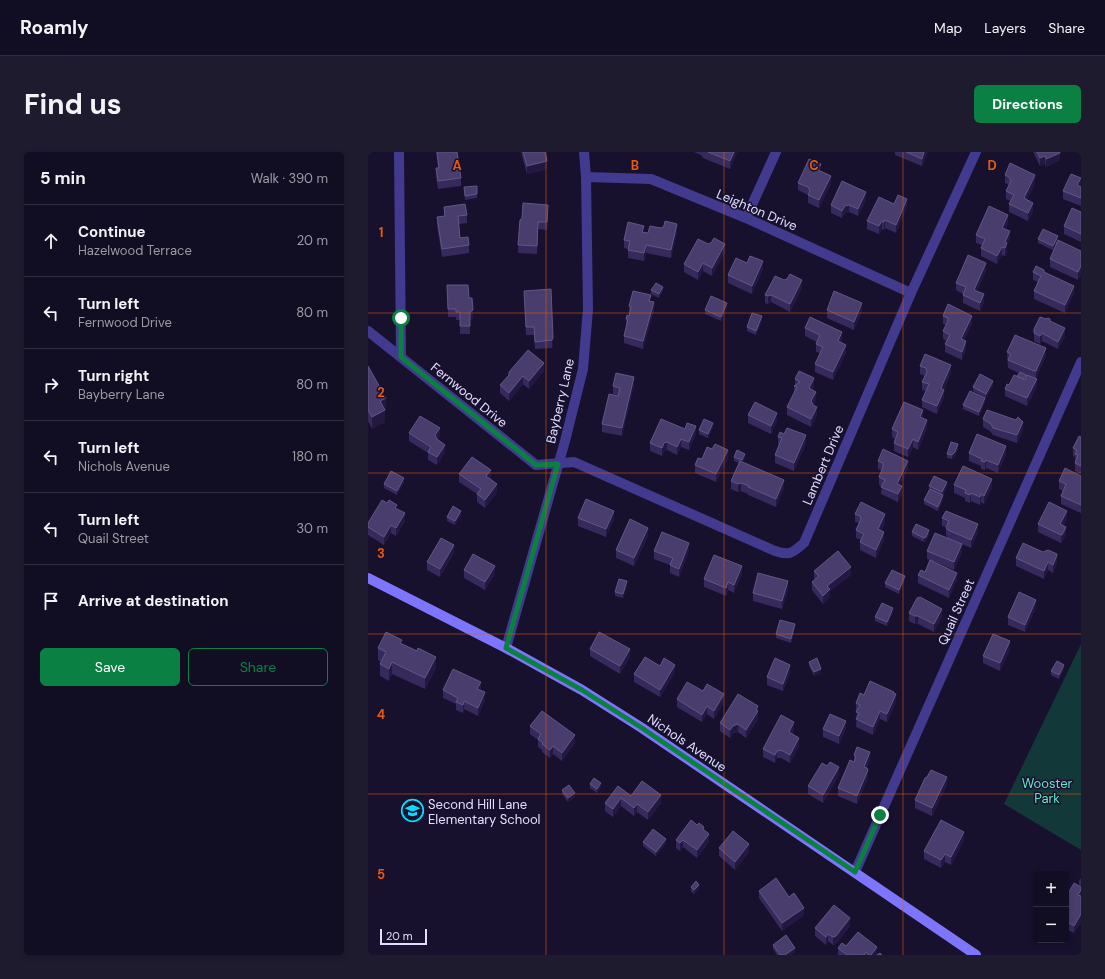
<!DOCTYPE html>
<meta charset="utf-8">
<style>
:root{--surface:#110d22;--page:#1e1b2f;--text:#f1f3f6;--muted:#9c9ca5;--line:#302d40;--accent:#0b8043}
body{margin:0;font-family:"DM Sans",sans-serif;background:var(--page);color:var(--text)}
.controls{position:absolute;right:12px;bottom:12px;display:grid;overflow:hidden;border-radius:6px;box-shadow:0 2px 6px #0003}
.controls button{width:36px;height:36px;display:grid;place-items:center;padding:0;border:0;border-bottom:1px solid var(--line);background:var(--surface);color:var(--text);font:20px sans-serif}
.scale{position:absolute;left:12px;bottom:10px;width:47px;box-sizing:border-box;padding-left:4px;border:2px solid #e3deff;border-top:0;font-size:11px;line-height:14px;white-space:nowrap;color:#e3deff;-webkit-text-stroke:3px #17112e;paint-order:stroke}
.stop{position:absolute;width:12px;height:12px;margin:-9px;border:3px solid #0b8043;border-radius:50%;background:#fff}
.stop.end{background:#0b8043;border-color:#fff;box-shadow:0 1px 4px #0008}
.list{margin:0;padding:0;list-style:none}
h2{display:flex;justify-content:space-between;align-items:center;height:52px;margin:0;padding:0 16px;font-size:17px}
h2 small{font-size:13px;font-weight:400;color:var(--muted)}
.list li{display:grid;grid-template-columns:26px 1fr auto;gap:12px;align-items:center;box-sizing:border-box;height:72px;padding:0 16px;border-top:1px solid var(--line)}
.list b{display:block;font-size:15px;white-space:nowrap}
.list p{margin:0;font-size:13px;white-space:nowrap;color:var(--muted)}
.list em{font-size:13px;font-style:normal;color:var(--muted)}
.actions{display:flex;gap:8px;padding:12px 16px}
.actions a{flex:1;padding:9px 0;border:1px solid var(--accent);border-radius:6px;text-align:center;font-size:14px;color:var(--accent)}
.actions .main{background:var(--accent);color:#fff}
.icon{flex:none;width:22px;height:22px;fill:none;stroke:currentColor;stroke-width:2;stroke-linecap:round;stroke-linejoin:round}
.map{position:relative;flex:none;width:713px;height:803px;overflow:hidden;border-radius:6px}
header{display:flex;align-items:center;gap:24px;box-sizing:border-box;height:56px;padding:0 20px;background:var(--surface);border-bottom:1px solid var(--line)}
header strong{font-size:19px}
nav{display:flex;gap:22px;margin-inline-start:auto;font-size:14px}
.intro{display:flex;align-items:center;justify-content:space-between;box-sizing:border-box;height:96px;padding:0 24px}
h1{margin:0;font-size:28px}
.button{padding:10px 18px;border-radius:6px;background:var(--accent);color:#fff;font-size:14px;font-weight:700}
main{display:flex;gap:24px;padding:0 24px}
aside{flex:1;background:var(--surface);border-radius:6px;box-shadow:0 2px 6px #0003}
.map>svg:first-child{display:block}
</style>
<header>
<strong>Roamly</strong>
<nav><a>Map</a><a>Layers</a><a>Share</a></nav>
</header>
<div class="intro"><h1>Find us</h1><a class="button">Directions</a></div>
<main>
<aside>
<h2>5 min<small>Walk · 390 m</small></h2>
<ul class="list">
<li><svg class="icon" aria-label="ahead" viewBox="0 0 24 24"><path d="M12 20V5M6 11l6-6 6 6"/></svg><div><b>Continue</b><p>Hazelwood Terrace</p></div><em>20 m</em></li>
<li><svg class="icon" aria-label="left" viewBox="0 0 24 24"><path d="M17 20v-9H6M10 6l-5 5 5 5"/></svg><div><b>Turn left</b><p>Fernwood Drive</p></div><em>80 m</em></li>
<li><svg class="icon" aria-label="right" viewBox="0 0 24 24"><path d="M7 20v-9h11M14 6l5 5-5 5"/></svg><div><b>Turn right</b><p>Bayberry Lane</p></div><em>80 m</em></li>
<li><svg class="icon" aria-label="left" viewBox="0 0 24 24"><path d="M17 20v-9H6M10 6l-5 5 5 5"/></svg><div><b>Turn left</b><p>Nichols Avenue</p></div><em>180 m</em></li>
<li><svg class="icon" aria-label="left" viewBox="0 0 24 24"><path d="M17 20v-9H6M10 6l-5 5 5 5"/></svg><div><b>Turn left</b><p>Quail Street</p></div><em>30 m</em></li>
<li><svg class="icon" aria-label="arrive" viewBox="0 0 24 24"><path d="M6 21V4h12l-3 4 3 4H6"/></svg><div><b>Arrive at destination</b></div></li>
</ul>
<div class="actions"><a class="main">Save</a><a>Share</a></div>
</aside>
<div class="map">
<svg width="713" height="803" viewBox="0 0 713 803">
<rect width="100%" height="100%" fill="#17112e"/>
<polygon fill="#133839" points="713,492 713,698 636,652"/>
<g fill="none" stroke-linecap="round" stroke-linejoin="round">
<g stroke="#413a8f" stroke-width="10">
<polyline points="31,0 33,205"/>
<polyline points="218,25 283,27 378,66 543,141"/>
<polyline points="378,66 408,0"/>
<path d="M0,179l168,134 38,-3 201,89c15,5 17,2 29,-8l107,-250 65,-141"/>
<polyline points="138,496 197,289 215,217 220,157 218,25 216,0"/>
<polyline points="487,720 713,210"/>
</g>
<polyline stroke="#7e75ff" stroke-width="10" points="0,426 138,496 214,538 274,576 608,803"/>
</g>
<g fill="#362a5c">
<polygon points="68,0 89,0 93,26 93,34 70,37 68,24 68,16 70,16"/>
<polygon points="153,0 177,0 179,17 159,22"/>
<polygon points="326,0 369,0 362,17 335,6 333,3"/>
<polygon points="527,0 560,0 554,14 527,3"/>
<polygon points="665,0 692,0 692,8 678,15 677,12 672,14"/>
<polygon points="453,20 463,32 451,56 440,51 440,43 430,38 430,31"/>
<polygon points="637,23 667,31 659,48 665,59 660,69 641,60 641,52 643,49 638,47 638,39 641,33 637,31"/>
<polygon points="109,34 109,46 97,48 96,35"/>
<polygon points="713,34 713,54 695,47 695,39"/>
<polygon points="498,48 490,64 481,60 477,61 474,66 463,61 463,53"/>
<polygon points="526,52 539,55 528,81 517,76 516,78 514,77 511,82 499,77 499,69"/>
<polygon points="76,55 99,63 99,71 91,72 92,86 101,93 101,101 74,105 69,73 69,65 76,64"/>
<polygon points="713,60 713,90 696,82 696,74"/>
<polygon points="180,61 179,78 170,77 169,102 150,101 152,68"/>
<polygon points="640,71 637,77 642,87 639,92 639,99 637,104 634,103 629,112 613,104 613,96 614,93 608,91 608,83"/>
<polygon points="276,80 280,81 309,80 303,106 278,101 276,109 260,106 260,97 256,96 256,88"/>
<polygon points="670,87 690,88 685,98 670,91"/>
<polygon points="713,99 713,122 710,128 682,115 682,107"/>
<polygon points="357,100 344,124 335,119 330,128 316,120 316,112"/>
<polygon points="395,117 384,142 360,131 360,123"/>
<polygon points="618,119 609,139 616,150 612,159 595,151 595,142 588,138 588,131"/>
<polygon points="665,120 676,120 706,141 697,161 666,147 666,139 670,130 665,128"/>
<polygon points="416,128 434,136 422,160 403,150 400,152 397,151 397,143"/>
<polygon points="79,133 101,146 105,166 102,168 102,182 92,182 92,168 88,168 88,165 80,165"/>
<polygon points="283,138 295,139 291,146 283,142"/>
<polygon points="156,139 185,186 185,194 184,196 167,197 166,183 158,183"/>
<polygon points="283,149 286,158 275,197 256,191 256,184 258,175 258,167 261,164 261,154"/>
<polygon points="359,155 353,169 337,162 337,158"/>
<polygon points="459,158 494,159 486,178 459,166"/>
<polygon points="575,164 604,172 596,188 598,197 594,208 577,200 577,192 579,189 575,187 575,179 578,173 575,172"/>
<polygon points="394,168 388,183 379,179 379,175"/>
<polygon points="682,169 697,184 690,197 674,189 672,192 666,189 666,177"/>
<polygon points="437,176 474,188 473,191 478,201 465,228 447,220 447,212 452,201 448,200 448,192 449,190 437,184"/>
<polygon points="639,200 678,204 668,226 669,234 659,254 637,244 637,237 649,224 651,221 640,216"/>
<polygon points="176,211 176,219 161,237 155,232 141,249 132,241 132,233"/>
<polygon points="0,214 18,257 17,258 17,270 4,277 0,269"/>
<polygon points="552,214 583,220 576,238 576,245 569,262 554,255 554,248 558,239 554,238 554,230 557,224 552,222"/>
<polygon points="427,227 446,234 444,238 448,248 445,253 449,263 443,275 419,263 419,255 426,241 426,234 427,233"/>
<polygon points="266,233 254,284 234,280 234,272 250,243 245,242 245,234"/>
<polygon points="625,233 618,246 605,239 605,235"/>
<polygon points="617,250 611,264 595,257 595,253"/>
<polygon points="380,263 409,269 403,282 380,271"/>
<polygon points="555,266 559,276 550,298 545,295 540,305 526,299 526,291 527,287 524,285 524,277"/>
<polygon points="615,267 655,278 649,291 625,283 623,280 615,275"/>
<polygon points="345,275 340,286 331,282 331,278"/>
<polygon points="41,281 72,284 69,288 77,300 69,313 60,308 60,301 41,289"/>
<polygon points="328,282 321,298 313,295 309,303 299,298 296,299 294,304 282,299 282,291"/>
<polygon points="410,285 438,291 426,319 407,311 407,303 412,293 410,292"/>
<polygon points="713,285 713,322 707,319 707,305 705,304 705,296"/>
<polygon points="590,296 587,304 584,307 579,306 579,302"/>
<polygon points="601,301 638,302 630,321 618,316 617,318 613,317 613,314 601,309"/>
<polygon points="366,305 377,306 374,310 416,336 408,355 380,343 380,342 373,339 370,340 363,337 363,329 371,311 366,309"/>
<polygon points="360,306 348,330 327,321 327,313 334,307"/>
<polygon points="510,309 540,317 532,333 534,342 530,350 513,342 514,334 511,333 511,325 514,319 510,317"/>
<polygon points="91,322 123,326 122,327 129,340 117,356 109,350 109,342 91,330"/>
<polygon points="713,324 713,361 693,352 693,344 695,339 691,337 691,329"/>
<polygon points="36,330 29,343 16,336 16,332"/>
<polygon points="586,333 624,335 616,352 613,350 612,353 603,349 602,351 597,349 597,346 586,341"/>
<polygon points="561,334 579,334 575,343 575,347 570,359 556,352 556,348 561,337"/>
<polygon points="29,356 37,369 28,384 23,381 16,393 0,383 0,371"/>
<polygon points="487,362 517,370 513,379 516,388 508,406 492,398 492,390 493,388 488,386 488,378 491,371 487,370"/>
<polygon points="93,363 87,373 79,369 79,365"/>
<polygon points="210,366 246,367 238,385 210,374"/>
<polygon points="574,366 610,380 603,396 580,386 578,383 578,375 574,374"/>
<polygon points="699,367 695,374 698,383 694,390 693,391 670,380 670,372"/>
<polygon points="544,380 561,382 558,389 556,390 544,384"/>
<polygon points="280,384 266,414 248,406 248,398"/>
<polygon points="286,399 321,399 311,425 302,421 302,413 286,407"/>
<polygon points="559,399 594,400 586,418 565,409 589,428 581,446 550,431 550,423 557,420 562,408 559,407"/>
<polygon points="675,400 689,411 685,421 680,418 676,427 648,414 648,406"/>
<polygon points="86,401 72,425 59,418 59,410"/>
<polygon points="96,418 127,422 117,438 96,426"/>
<polygon points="446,419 483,423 462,439 462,445 455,452 444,438 444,430 447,427 446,427"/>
<polygon points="374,422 366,441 360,438 358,444 336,435 336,427"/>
<polygon points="537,428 531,442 517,435 517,431"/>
<polygon points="259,433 255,446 247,444 247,440"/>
<polygon points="420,437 414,457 385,449 385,441"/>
<polygon points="668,455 657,480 640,473 640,465"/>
<polygon points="525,460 519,474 507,469 507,465"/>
<polygon points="541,461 574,465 566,480 550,472 547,472 541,469"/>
<polygon points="427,476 423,491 408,486 408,482"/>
<polygon points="34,492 68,516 57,537 24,522 21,529 12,524 12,512 13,510 10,508 10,496"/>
<polygon points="222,497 262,505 252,522 222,504"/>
<polygon points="642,497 632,519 615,511 615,504"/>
<polygon points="441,510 453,521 446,524 441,514"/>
<polygon points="292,514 307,520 292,545 266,530 266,522"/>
<polygon points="696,517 691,527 683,523 683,519"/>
<polygon points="422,521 415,539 399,533 399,525"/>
<polygon points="75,538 113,538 117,548 110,564 96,557 95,561 88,558 88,552 75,546"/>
<polygon points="526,541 528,550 519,570 512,567 505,583 488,575 489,559 488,559 488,551 496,543"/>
<polygon points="309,547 356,550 346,567 339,562 334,570 309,555"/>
<polygon points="390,554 390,567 378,586 370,580 365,581 362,586 352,579 352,571"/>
<polygon points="162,574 207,591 194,609 185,602 182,606 174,600 174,598 170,595 170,588 162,582"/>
<polygon points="455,577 478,577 471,592 455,585"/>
<polygon points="426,578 424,582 431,594 422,611 413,606 409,606 407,611 395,605 395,597"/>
<polygon points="486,603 502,608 499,616 500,626 489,652 470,644 470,636 486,610"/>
<polygon points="459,614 471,623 455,651 440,642 440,634"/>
<polygon points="222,632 233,635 229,641 222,636"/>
<polygon points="579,633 564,664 547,656 547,648"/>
<polygon points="250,634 263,644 293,651 280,668 269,660 266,664 253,654 245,665 237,659 237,651"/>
<polygon points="194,638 207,645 200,650 194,642"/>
<polygon points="336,678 341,690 329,706 315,695 312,699 308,696 308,688"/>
<polygon points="596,688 583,713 577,710 573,716 556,707 556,699"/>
<polygon points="275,690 298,691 288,704 275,694"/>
<polygon points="351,696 381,700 367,718 351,704"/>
<polygon points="713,726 713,734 711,733 711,729"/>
<polygon points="323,735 331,737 326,742 323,739"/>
<polygon points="713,735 713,770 706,781 698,777 698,745"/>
<polygon points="391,739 421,745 436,763 414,779 391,746"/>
<polygon points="482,774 468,792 465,793 460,789 458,793 447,784 447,776"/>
<polygon points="405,793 427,800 423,803 409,803 405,797"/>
<polygon points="478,794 509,803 470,803 470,796"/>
</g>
<g fill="#221842">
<polygon points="366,0 369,0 362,17 362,9"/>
<polygon points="556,0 560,0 554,14 554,7"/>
<polygon points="692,1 692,8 678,15 678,7"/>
<polygon points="677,4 677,12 672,14 672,6"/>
<polygon points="179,9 179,17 159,22 159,14"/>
<polygon points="453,12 453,20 450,18"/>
<polygon points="667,23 667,31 656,54 656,46"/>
<polygon points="463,24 463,32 451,56 451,48"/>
<polygon points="713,26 713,34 709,41 709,33"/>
<polygon points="498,40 498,48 490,64 490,57"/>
<polygon points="539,47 539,55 528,81 528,73"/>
<polygon points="665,51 665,59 660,69 660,61"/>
<polygon points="481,53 481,60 477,61 474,66 474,59 477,54"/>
<polygon points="640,63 640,71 634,84 634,76"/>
<polygon points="517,68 517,76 516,78 516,70"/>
<polygon points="514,69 514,77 511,82 511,74"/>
<polygon points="309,72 309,80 303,106 303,98"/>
<polygon points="642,79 642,87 639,92 639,99 637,104 637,90"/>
<polygon points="690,84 690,88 685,98 685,94"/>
<polygon points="357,92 357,100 344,124 344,116"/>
<polygon points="278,93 278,101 276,109 276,101"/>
<polygon points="634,95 634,103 629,112 629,104"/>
<polygon points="395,109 395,117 384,142 384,134"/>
<polygon points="335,111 335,119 330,128 330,120"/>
<polygon points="618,111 618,119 606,146 606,138"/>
<polygon points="713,114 713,122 710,128 710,120"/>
<polygon points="434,128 434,136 422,160 422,152"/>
<polygon points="706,134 706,141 697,161 697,153"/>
<polygon points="295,135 295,139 291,146 291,142"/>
<polygon points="616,142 616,150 612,159 612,151"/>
<polygon points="403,143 403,150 400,152 400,144"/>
<polygon points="286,150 286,158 275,197 275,189"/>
<polygon points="359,151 359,155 353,169 353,165"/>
<polygon points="494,151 494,159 486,178 486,170"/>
<polygon points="105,158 105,166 102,168 102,160"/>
<polygon points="394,164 394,168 388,183 388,179"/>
<polygon points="604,164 604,172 593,195 593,187"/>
<polygon points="697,176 697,184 690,197 690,190"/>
<polygon points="474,180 474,188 470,197 470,189"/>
<polygon points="674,181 674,189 672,192 672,184"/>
<polygon points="185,186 185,194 184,196 184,188"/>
<polygon points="598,189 598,197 594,208 594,200"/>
<polygon points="478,193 478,201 465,228 465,220"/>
<polygon points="678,196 678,204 668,227 668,219"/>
<polygon points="176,211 176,219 161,237 161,229"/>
<polygon points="583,213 583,220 576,238 576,245 569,262 569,254 573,236"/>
<polygon points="155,224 155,232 141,249 141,241"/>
<polygon points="266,225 266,233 254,284 254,276"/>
<polygon points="446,226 446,234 441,244 441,236"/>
<polygon points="669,227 669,234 659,254 659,246"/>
<polygon points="625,229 625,233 618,246 618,242"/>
<polygon points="448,240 448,248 443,257 443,249"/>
<polygon points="18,246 18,257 17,258 17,270 4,277 4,265 12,249"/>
<polygon points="617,246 617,250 611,264 611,260"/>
<polygon points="449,255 449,263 443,275 443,267"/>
<polygon points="555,258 555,266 552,265"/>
<polygon points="409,261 409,269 403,282 403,274"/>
<polygon points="559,268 559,276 550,298 550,290"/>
<polygon points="655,270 655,278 649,291 649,283"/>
<polygon points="345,271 345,275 340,286 340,282"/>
<polygon points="328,274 328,282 321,298 321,290"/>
<polygon points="72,276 72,284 67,291 67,283"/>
<polygon points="438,283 438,291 426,319 426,311"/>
<polygon points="313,287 313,295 309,303 309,295"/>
<polygon points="545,287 545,295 540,305 540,297"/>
<polygon points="299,290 299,298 296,299 294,304 294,296 296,291"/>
<polygon points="590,292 590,296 587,304 584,307 584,303"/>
<polygon points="77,293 77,300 69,313 69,305"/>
<polygon points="638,294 638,302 630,321 630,313"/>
<polygon points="360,298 360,306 348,330 348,322"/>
<polygon points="377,302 377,306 374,312 374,308"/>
<polygon points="618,308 618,316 617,318 617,310"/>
<polygon points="540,309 540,317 529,340 529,332"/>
<polygon points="123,318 123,326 118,332 118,324"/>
<polygon points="36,326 36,330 29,343 29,339"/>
<polygon points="624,327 624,335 616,352 616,344"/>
<polygon points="416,328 416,336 408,355 408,347"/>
<polygon points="579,330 579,334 574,344 574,340"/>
<polygon points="373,331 373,339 370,340 370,332"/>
<polygon points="129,332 129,340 117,356 117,348"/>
<polygon points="534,334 534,342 530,350 530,342"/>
<polygon points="603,341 603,349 602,351 602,343"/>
<polygon points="613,342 613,350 612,353 612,345"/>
<polygon points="575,343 575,347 570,359 570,355"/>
<polygon points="93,359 93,363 87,373 87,369"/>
<polygon points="246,359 246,367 238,385 238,377"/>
<polygon points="699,359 699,367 692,380 692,372"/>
<polygon points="37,361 37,369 28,384 28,376"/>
<polygon points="517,362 517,370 510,385 510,377"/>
<polygon points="610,372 610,380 603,396 603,388"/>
<polygon points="23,373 23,381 16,393 16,385"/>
<polygon points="698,375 698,383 694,390 693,391 693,383"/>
<polygon points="280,376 280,384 266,414 266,406"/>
<polygon points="561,378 561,382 558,389 556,390 556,386"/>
<polygon points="516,380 516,388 508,406 508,398"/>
<polygon points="321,391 321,399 311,425 311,417"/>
<polygon points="594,392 594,400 586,418 586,410"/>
<polygon points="86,393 86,401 72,425 72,417"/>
<polygon points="689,403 689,411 685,421 685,413"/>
<polygon points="680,410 680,418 676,427 676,419"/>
<polygon points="127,414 127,422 117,438 117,430"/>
<polygon points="374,414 374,422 366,441 366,433"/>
<polygon points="483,415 483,423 462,439 462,445 455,452 455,444 459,434"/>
<polygon points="589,421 589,428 581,446 581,438"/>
<polygon points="537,424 537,428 531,442 531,438"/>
<polygon points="259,429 259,433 255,446 255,442"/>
<polygon points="420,429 420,437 414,457 414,449"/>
<polygon points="360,430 360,438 358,444 358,436"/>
<polygon points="668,448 668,455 657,480 657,473"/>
<polygon points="525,456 525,460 519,474 519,470"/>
<polygon points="574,457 574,465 566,480 566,472"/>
<rect x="547" y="464" width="3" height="8"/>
<polygon points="427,472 427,476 423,491 423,487"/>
<polygon points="642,489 642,497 632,519 632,511"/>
<polygon points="262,497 262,505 252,522 252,514"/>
<polygon points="68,505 68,516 57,537 57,526"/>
<polygon points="24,510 24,522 21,529 21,517"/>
<polygon points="307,513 307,520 292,545 292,538"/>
<polygon points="422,513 422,521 415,539 415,532"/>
<polygon points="696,513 696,517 691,527 691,523"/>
<polygon points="453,517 453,521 446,524 446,520"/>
<polygon points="113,530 113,538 109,545 109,537"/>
<polygon points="117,540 117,548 110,564 110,556"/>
<polygon points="526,540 526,547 528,542 528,550 519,570 519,562"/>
<polygon points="356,542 356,550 346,567 346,559"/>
<polygon points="96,549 96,557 95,561 95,553"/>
<polygon points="339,554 339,562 334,570 334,563"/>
<polygon points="390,554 390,567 378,586 378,578"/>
<polygon points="512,559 512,567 505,583 505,575"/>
<polygon points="478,569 478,577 471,592 471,584"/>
<polygon points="426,570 426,578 421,588 421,580"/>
<polygon points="370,572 370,580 365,581 362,586 362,578 365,574"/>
<polygon points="207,583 207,591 194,609 194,601"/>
<polygon points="431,586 431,594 422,611 422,603"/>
<polygon points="185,594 185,602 182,606 182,598"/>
<polygon points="409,599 409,606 407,611 407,603"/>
<polygon points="502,600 502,608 496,623 496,615"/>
<polygon points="471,615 471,623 455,651 455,643"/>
<polygon points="500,618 500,626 489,652 489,644"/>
<polygon points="579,625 579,633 564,664 564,656"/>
<polygon points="233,631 233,635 229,641 229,637"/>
<polygon points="207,641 207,645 200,650 200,646"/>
<polygon points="293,643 293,651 280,668 280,660"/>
<polygon points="253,646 253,654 245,665 245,657"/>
<polygon points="269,652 269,660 266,664 266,656"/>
<polygon points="596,680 596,688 583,713 583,705"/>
<polygon points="341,682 341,690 329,706 329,698"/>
<polygon points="298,687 298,691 288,704 288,700"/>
<polygon points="315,688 315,695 312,699 312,691"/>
<polygon points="381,692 381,700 367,718 367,710"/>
<polygon points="577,702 577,710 573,716 573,708"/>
<polygon points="331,733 331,737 326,742 326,738"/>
<polygon points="713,738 713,746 710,743"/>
<polygon points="436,756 436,763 414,779 414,771"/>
<polygon points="713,762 713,770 706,781 706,774"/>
<polygon points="482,766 482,774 468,792 465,793 465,785"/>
<polygon points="460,782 460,789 458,793 458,785"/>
<polygon points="509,795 509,803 503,803"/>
<polygon points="427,796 427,800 423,803 417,803"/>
</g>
<g fill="#493d6e" stroke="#615684">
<polygon points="69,0 89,0 93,26 70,29 68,16 71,16"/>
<polygon points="155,0 177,0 179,9 159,14"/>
<polygon points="340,0 366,0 362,9"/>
<polygon points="538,0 556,0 554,7"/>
<polygon points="669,0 692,0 692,1 678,7 677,4 672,6"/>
<polygon points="441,7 453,12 450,18 463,24 451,48 440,43 442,39 440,35 430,31"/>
<polygon points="642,11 667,23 656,46 665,51 660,61 641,52 646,43 638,39 643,29 641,25 637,23"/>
<polygon points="703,22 713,26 709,33 713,35 713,46 695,39"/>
<polygon points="474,29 498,40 490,57 481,53 477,54 474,59 463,53"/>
<polygon points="109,34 109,42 97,44 96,35"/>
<polygon points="530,43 539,47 528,73 517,68 516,70 514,69 511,74 499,69 511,45 526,52"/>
<polygon points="155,51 180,53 179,70 170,70 169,94 150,93 152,68 154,66"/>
<polygon points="97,52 99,63 90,64 92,86 100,85 101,93 74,97 69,65 77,64 76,55"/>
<polygon points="621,54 640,63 634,76 642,79 637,90 639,91 637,96 634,95 629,104 613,96 617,87 608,83"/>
<polygon points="704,56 713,60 713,82 696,74"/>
<polygon points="297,69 309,72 303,98 278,93 276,101 260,98 262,89 256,88 260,70 276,74 274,80 280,81 282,74 293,76 296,74"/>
<polygon points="675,77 690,84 685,94 670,87"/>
<polygon points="346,86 357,92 344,116 335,111 330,120 316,112 330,87 340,92 343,91"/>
<polygon points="690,88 713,99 713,114 710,120 682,107"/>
<polygon points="600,103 618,111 606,138 616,142 612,151 595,143 598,135 588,131"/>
<polygon points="382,104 395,109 384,134 360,123 368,106 379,111"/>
<polygon points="668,114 676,118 676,120 706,134 697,153 666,139 673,124 665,120"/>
<polygon points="422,122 434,128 422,152 403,143 400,144 397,143 407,124 416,128 419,127"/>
<polygon points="288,131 295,135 291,142 283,138"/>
<polygon points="79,133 100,133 101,146 104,146 105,158 102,160 102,174 92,174 92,160 88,160 88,157 80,157"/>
<polygon points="183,137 185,186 184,188 167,190 166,175 158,175 156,139"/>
<polygon points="265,139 283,143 281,149 286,150 275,189 256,184 260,167 258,167 259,163 261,164 263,155 261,154"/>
<polygon points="466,139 494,151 486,170 459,158"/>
<polygon points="343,144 359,151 353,165 337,158"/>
<polygon points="580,152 604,164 593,187 598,189 594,200 577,192 582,183 575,179 580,169 580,166 575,164"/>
<polygon points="384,161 394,164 388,179 379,175"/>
<polygon points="442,165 474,180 470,189 478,193 465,220 447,212 455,195 448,192 452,183 437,176"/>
<polygon points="672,165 678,167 680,166 682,167 682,169 697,176 690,190 674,181 672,184 666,181 666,177"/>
<polygon points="647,183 678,196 668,219 666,219 640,208 643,202 639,200"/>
<polygon points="160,198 176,211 161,229 155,224 141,241 132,233 141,223 141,220"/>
<polygon points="557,202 583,213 573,236 576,238 569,254 554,248 561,232 554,230 559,220 558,216 552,214"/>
<polygon points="0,214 18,246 12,249 17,258 4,265 0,258"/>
<polygon points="431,219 446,226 441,236 448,240 443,249 445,253 449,255 443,267 419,255 429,235 426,234 432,230 427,227"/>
<polygon points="652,220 658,223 655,227 649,224"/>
<polygon points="248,221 266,225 254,276 234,272 241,242 250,244 252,236 245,234"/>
<polygon points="612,222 625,229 618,242 605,235"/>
<polygon points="646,223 657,228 659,223 669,227 659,246 637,237 639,232 641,233"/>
<polygon points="602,239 617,246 611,260 595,253"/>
<polygon points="387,250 409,261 403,274 380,263"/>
<polygon points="536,250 555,258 552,265 559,268 550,290 545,287 540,297 526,291 530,280 524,277"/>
<polygon points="619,258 648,268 650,265 655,270 649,283 625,276 623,272 615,267"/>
<polygon points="52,264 72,276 67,283 69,287 77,293 69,305 60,300 63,295 41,281"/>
<polygon points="293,267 317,277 319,271 328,274 321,290 313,287 309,295 299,290 296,291 294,296 282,291"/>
<polygon points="336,267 345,271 340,282 331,278"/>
<polygon points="419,276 438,283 426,311 407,303 414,286 410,285 412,280 416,282"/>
<polygon points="609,282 638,294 630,313 618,308 617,310 613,309 614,307 601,301"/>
<polygon points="711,284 713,285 713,314 707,311 710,303 707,302 709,298 705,296"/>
<polygon points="583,290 590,292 587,300 584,303 579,302"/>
<polygon points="347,292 360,298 348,322 327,313 330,306 334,307 339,295 344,297"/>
<polygon points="515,297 540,309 529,332 534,334 530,342 513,335 517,328 511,325 515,315 515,311 510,309"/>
<polygon points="369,298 377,302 374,308 366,305"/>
<polygon points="104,305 123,318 118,324 129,332 117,348 109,342 113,337 91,322"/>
<polygon points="372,309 416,328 408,347 380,335 381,334 373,331 370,332 363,329"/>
<polygon points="595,314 624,327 616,344 613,342 612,345 603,341 602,343 597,341 598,338 586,333"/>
<polygon points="697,316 713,324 713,353 693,344 698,332 691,329"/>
<polygon points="23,319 36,326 29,339 16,332"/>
<polygon points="566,324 579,330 574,340 561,334"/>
<polygon points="562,337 575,343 570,355 556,348"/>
<polygon points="218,347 246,359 238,377 210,366"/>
<polygon points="14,348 19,351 21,348 29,353 27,356 37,361 28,376 23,373 16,385 0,375 0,371"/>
<polygon points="493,350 517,362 510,377 516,380 508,398 492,390 496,382 488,378 493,367 492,364 487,362"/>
<polygon points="681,350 699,359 692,372 698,375 694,383 693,383 670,372"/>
<polygon points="85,354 93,359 87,369 79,365"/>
<polygon points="578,359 610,372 603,388 580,378 578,376 581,369 574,366"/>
<polygon points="262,367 280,376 266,406 248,398"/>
<polygon points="548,372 561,378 558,385 556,386 544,380"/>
<polygon points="294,380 321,391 311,417 302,413 305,406 286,399"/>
<polygon points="567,381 594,392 586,410 559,399"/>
<polygon points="73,386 86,393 72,417 59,410"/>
<polygon points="655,391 675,400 680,398 689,402 689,403 685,413 680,410 676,419 648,406"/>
<polygon points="470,399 483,415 459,434 462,437 455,444 444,430 451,424 446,419"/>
<polygon points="105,402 127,414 117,430 96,418"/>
<polygon points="346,403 374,414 366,433 360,430 358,436 336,427"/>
<polygon points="562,408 589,421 581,438 550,423 553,418 557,420"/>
<polygon points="524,418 537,424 531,438 517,431"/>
<polygon points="390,421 420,429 414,449 385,441"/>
<polygon points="251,427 259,429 255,442 247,440"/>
<polygon points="651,440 668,448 657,473 640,465"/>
<polygon points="552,445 574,457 566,472 550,464 547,464 541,461 549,446"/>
<polygon points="514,451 525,456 519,470 507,465"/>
<polygon points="412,468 427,472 423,487 408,482"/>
<polygon points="18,480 34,488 32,491 49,499 50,496 68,505 57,526 24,510 21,517 12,512 18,500 10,496"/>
<polygon points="231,480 262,497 252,514 222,497"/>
<polygon points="625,482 642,489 632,511 615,504"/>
<polygon points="277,505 292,514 296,506 307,513 292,538 266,522"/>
<polygon points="407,506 422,513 415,532 399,525"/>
<polygon points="449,506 453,517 446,520 441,510"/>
<polygon points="689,509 696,513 691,523 683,519"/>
<polygon points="85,517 113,530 109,537 117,540 110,556 96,549 95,553 88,550 90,546 75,538"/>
<polygon points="502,529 526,540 525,541 528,542 519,562 512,559 505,575 488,567 491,561 488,560 492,553 488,551 492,541 496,543"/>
<polygon points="319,530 335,539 339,532 356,542 346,559 339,554 334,563 309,547"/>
<polygon points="370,542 390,554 388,558 390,559 378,578 370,572 365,574 362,578 352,571"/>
<polygon points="174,559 207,583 194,601 185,594 182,598 174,592 175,591 170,587 173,582 162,574"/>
<polygon points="462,562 478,569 471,584 455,577"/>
<polygon points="413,563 426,570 421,580 431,586 422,603 413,598 409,599 407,603 395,597"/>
<polygon points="489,595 502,600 496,615 499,616 500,618 489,644 470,636 482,608 486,610 488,604 486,603"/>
<polygon points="462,610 471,615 455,643 440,634 454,611 459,614"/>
<polygon points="563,618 579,625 564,656 547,648 557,626 559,625"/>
<polygon points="226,626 233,631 229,637 222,632"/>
<polygon points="274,629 293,643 280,660 269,652 266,656 253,646 245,657 237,651 250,634 263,644"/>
<polygon points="201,633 207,641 200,646 194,638"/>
<polygon points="323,668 329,673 331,671 336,675 335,677 341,682 329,698 315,688 312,691 308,688"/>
<polygon points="573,668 596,680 583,705 577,702 573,708 556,699"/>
<polygon points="285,677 298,687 288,700 275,690"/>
<polygon points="365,679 381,692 367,710 351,696"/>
<polygon points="408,726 421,745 426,741 436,756 414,771 391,739"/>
<polygon points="328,729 331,733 326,738 323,735"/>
<polygon points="706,731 713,735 713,738 710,743 713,744 713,762 706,774 698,769 698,745"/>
<polygon points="466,753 482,766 468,784 465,785 460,782 458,785 447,776"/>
<polygon points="490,780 509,795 503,803 501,803 498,800 496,803 487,803 485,801 484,803 479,803 470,796 474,791 478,794"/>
<polygon points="418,783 427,796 417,803 412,803 405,793"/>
<polygon points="512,801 514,803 509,803"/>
</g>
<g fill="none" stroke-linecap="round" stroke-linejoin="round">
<polyline stroke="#0b8043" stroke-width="5" points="33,166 33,205 168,313 190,312 138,496 214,538 274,576 487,720 512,663"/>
</g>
<path fill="none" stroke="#e8590c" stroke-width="1" stroke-opacity="0.55" d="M178,0v803M356,0v803M535,0v803M0,161h713M0,321h713M0,482h713M0,642h713"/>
<defs>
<symbol id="school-ring" viewBox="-11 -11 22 22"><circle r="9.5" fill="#17112e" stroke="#0adcff" stroke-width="1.5"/><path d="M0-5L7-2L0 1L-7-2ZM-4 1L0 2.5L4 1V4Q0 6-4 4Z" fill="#0adcff"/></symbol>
</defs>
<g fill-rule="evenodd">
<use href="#school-ring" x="32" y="646" width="25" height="25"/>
</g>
<g text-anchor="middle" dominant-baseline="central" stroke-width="3" stroke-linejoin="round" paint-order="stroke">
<g font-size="13" fill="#e3deff" stroke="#17112e">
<text transform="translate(389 58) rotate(23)">Leighton Drive</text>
<text transform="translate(101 243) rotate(39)">Fernwood Drive</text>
<text transform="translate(192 249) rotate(-77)">Bayberry Lane</text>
<text transform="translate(455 313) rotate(-67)">Lambert Drive</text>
<text transform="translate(588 460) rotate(-66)">Quail Street</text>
<text transform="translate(319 591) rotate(34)">Nichols Avenue</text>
</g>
<g font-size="13" fill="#62e7cb" stroke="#17112e">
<text x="679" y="631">Wooster<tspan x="679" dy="15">Park</tspan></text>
</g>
<g font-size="13" fill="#e3deff" stroke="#17112e" text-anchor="start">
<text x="60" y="652">Second Hill Lane<tspan x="60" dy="15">Elementary School</tspan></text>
</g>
</g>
<g font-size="13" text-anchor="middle" font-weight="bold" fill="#e8590c" stroke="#17112e" stroke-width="3" stroke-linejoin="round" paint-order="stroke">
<text x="89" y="18">A</text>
<text x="267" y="18">B</text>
<text x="446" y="18">C</text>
<text x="624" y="18">D</text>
<text x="13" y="85">1</text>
<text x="13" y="245">2</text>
<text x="13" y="406">3</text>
<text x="13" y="567">4</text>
<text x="13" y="727">5</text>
</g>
</svg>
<div class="controls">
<button>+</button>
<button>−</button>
</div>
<div class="scale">20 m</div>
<div class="stop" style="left:33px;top:166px"></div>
<div class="stop end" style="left:512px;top:663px"></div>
</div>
</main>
